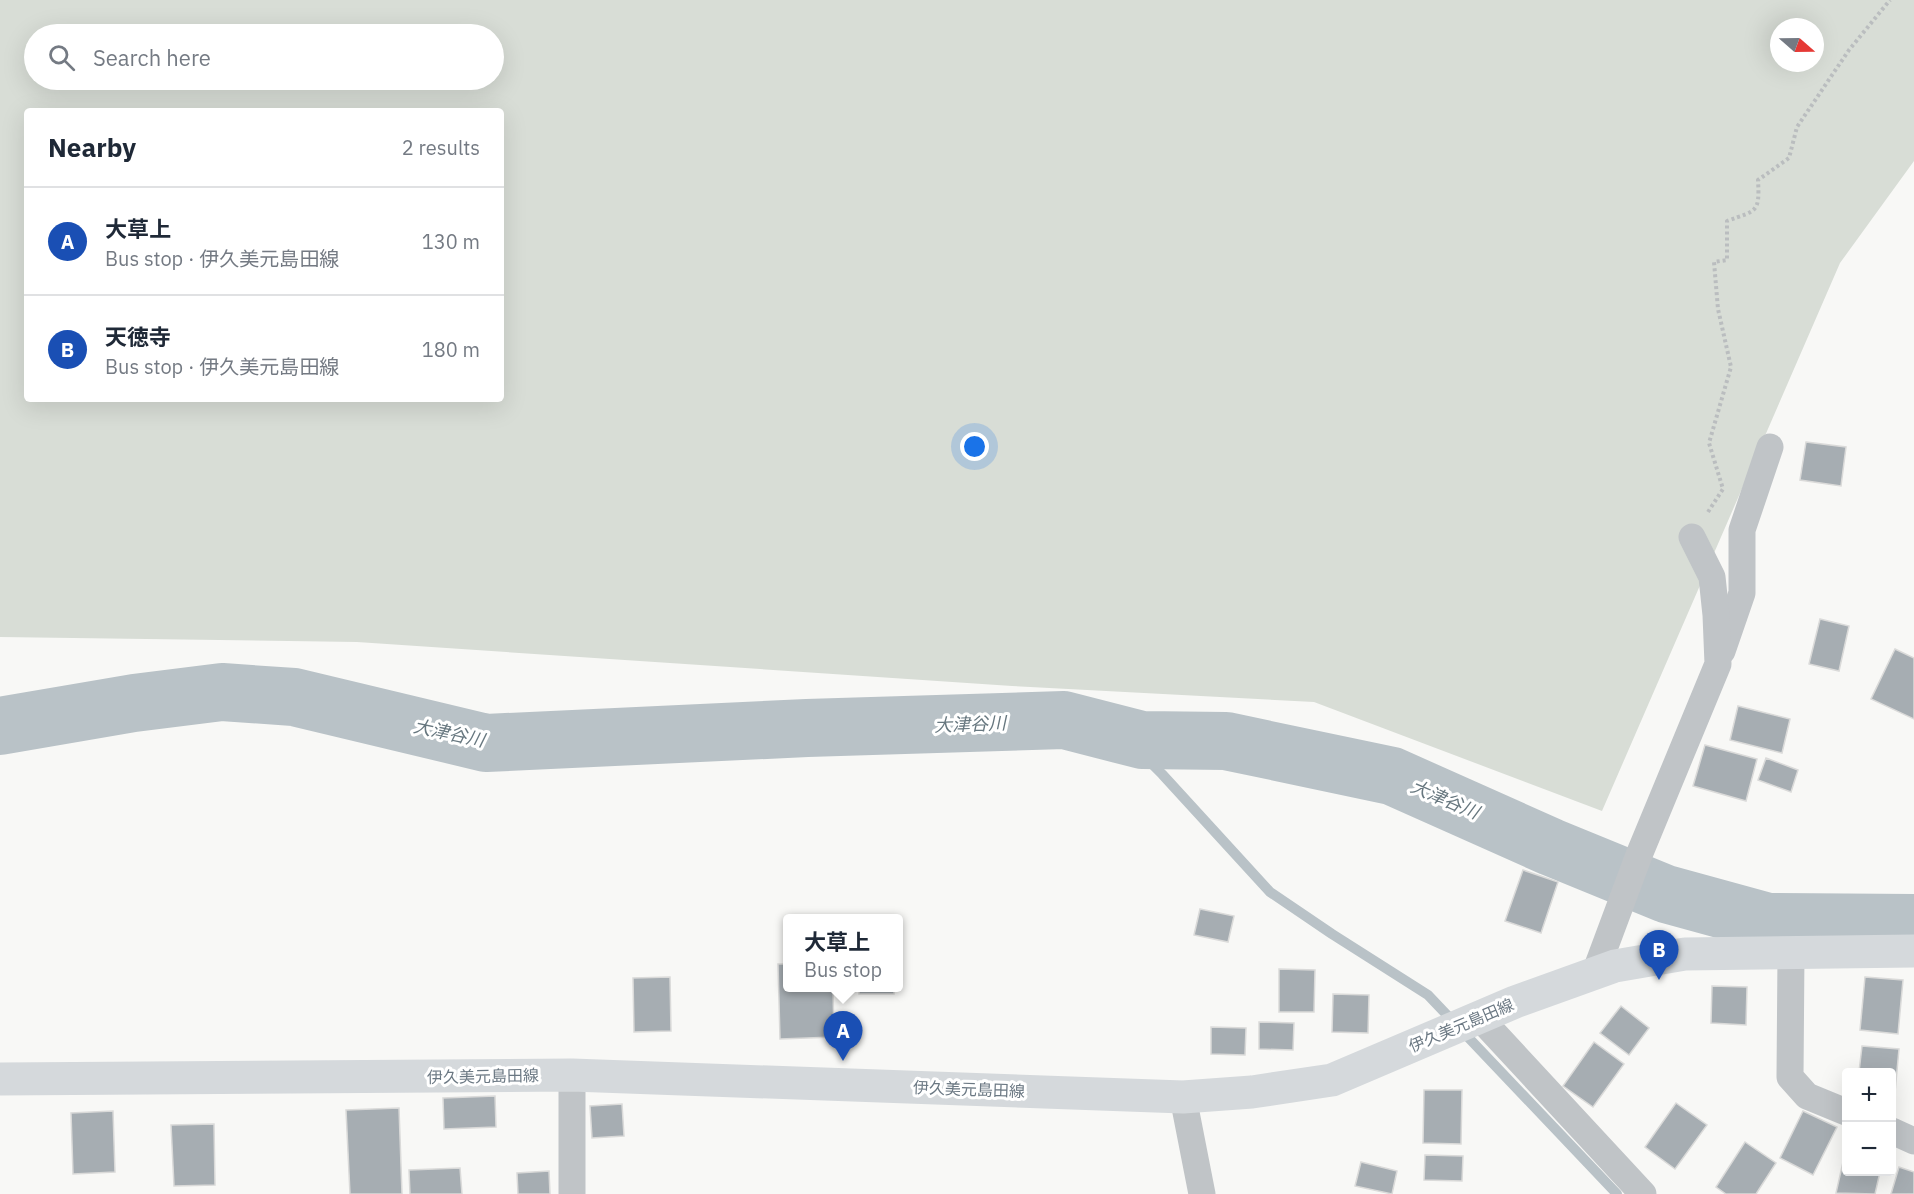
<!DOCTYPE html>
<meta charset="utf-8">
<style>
:root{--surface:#fff;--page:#f2f2f3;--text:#1f2937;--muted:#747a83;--line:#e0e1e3;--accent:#0f766e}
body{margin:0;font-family:"IBM Plex Sans","Noto Sans JP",sans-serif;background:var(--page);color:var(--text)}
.controls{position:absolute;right:18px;bottom:18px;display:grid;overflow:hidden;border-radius:6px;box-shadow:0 6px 24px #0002}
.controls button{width:54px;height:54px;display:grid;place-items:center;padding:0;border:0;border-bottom:2px solid var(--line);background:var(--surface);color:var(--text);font:30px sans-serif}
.compass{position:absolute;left:1770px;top:18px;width:54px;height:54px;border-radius:50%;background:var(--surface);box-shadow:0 6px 24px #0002;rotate:110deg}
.you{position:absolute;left:975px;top:447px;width:21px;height:21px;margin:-15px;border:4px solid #fff;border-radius:50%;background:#1a73e8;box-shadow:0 0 0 9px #1a73e833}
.badge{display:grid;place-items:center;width:39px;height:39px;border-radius:50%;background:var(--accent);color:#fff;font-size:20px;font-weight:700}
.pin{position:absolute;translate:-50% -50px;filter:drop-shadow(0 2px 3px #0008)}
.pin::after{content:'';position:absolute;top:32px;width:21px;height:18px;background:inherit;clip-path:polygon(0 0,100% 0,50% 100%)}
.popup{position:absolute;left:783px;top:914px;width:120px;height:78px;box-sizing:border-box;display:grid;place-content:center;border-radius:6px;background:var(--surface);filter:drop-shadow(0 2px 4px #0005);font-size:20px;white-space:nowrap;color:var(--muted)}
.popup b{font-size:22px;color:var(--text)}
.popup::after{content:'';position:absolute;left:50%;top:100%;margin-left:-12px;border:12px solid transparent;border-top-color:var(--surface)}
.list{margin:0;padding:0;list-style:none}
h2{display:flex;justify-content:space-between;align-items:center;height:78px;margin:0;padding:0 24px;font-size:26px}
h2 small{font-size:20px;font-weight:400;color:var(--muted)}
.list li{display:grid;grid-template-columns:39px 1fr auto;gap:18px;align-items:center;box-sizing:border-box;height:108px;padding:0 24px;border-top:2px solid var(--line)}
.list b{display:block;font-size:22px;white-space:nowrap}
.list p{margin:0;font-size:20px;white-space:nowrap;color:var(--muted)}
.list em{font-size:20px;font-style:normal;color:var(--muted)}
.icon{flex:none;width:33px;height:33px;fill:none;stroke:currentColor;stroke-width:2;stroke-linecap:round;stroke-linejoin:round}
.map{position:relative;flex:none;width:1914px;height:1194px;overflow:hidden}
.search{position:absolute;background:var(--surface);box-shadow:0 6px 24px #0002;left:24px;top:24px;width:480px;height:66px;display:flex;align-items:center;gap:15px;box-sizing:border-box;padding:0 21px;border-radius:33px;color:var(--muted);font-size:22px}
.panel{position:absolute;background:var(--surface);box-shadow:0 6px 24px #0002;left:24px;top:108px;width:480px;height:294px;border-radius:6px}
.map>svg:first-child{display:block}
</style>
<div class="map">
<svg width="1914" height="1194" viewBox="0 0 1914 1194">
<rect width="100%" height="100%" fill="#f8f8f6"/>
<path fill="#d8ddd6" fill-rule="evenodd" d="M0,0h1914v161l-74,102 -238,548 -288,-109 -302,-16 -655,-44 -357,-5zM1779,27h36v36h-36zM34,34h460v46h-460zM27,111h474v288h-474z"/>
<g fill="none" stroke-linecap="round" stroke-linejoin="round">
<polyline stroke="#b9c2c7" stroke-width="10" points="1123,735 1162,774 1270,892 1332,934 1428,995 1617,1194"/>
<polyline stroke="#b9c2c7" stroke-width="58" points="0,726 134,703 222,692 294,697 486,743 807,728 1064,720 1142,740 1226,741 1392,776 1551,847 1666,894 1768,922 1914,923"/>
</g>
<g fill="#a6adb2" stroke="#dadad9" stroke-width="1.5">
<polygon points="1806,442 1846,447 1841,486 1800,480"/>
<polygon points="1820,619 1849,626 1839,671 1809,664"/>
<polygon points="1895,649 1914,658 1914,719 1871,699"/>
<polygon points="1738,706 1790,719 1782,753 1730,740"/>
<polygon points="1705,745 1757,759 1746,801 1693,786"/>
<polygon points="1766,758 1798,770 1791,792 1758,780"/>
<polygon points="1523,870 1558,882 1541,933 1505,921"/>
<polygon points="1200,909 1234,916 1228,942 1194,935"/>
<polygon points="778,964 788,964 788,988 833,988 834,1037 780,1039"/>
<polygon points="1279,969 1315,970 1314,1012 1279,1012"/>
<polygon points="670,977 671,1031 634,1032 633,978"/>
<polygon points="1865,977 1903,980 1898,1034 1860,1030"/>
<polygon points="1712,986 1747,987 1746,1025 1711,1023"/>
<rect x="859" y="988" width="35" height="6"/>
<polygon points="1333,994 1369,995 1368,1033 1332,1032"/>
<polygon points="1621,1006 1649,1028 1629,1055 1600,1033"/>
<polygon points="1259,1022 1294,1023 1293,1050 1259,1049"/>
<polygon points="1211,1027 1246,1028 1245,1055 1211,1054"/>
<polygon points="1594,1042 1624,1064 1593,1107 1563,1086"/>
<polygon points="1862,1046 1899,1049 1894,1103 1892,1102 1892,1072 1859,1072"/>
<polygon points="1424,1090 1462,1090 1461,1144 1423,1143"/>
<polygon points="495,1096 496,1127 444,1129 443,1098"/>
<polygon points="1676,1103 1707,1125 1675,1169 1645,1147"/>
<polygon points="622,1104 624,1136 592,1138 590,1106"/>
<polygon points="399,1108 402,1194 350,1194 346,1110"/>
<polygon points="113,1111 115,1172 73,1174 71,1113"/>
<polygon points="1803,1111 1837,1127 1813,1175 1780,1158"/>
<polygon points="214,1124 215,1185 174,1186 171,1125"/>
<polygon points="1745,1142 1776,1163 1756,1194 1726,1194 1716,1187"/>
<polygon points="1846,1149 1846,1172 1880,1172 1875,1194 1836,1193"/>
<polygon points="1425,1155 1463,1156 1462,1181 1424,1180"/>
<polygon points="1361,1162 1397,1171 1392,1194 1355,1186"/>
<polygon points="1899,1167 1914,1172 1914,1194 1891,1194"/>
<polygon points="460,1168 462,1194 410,1194 409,1170"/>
<polygon points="549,1171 550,1194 518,1194 517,1173"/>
</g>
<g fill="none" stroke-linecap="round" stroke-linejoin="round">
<path stroke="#babdbf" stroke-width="4" stroke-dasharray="3 3" stroke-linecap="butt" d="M1708,512l15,-23 -14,-46 22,-76 -13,-58 -4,-47 13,-2v-39c29,-11 33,-7 31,-41l31,-22 8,-31 52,-77 41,-50"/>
<g stroke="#c0c4c7" stroke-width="27">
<polyline points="1722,651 1742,593 1742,530 1770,447"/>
<polyline points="1791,953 1790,1077 1807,1096 1846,1112"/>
<polyline points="1595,973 1639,855 1718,664 1716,615 1712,577 1692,537"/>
<polyline points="1479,1017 1643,1194"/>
<polyline points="572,1075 572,1194"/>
<polyline points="1183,1097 1202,1194"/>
<polyline points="1892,1131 1914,1141"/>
</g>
<polyline stroke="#d5d9dc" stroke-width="33" points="0,1079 572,1075 1183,1097 1252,1092 1332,1080 1515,1002 1615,966 1685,954 1914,951"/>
</g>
<g text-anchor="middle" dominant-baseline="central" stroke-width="6" stroke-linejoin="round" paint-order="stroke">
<g font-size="16" fill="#6b7883" stroke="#fff">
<text transform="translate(1461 1025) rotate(-23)">伊久美元島田線</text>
<text transform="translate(483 1076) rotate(-1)">伊久美元島田線</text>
<text transform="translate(969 1089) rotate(2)">伊久美元島田線</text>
</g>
<g font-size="18" font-style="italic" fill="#67777f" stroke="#fff">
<text transform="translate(970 724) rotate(-2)">大津谷川</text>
<text transform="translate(449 733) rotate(12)">大津谷川</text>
<text transform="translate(1445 799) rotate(23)">大津谷川</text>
</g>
</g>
</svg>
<div class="controls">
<button>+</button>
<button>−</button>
</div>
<svg class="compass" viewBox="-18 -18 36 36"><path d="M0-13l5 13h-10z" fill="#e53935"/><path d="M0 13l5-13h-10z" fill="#747a83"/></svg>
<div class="you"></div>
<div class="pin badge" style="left:843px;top:1061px;background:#1a4fb4">A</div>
<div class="popup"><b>大草上</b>Bus stop</div>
<div class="pin badge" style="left:1659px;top:980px;background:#1a4fb4">B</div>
<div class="search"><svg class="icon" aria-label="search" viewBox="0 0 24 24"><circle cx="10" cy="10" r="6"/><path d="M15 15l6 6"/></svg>Search here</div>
<section class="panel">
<h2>Nearby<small>2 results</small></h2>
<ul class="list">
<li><span class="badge" style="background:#1a4fb4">A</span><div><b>大草上</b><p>Bus stop · 伊久美元島田線</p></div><em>130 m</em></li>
<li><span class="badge" style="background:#1a4fb4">B</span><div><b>天徳寺</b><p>Bus stop · 伊久美元島田線</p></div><em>180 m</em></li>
</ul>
</section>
</div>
